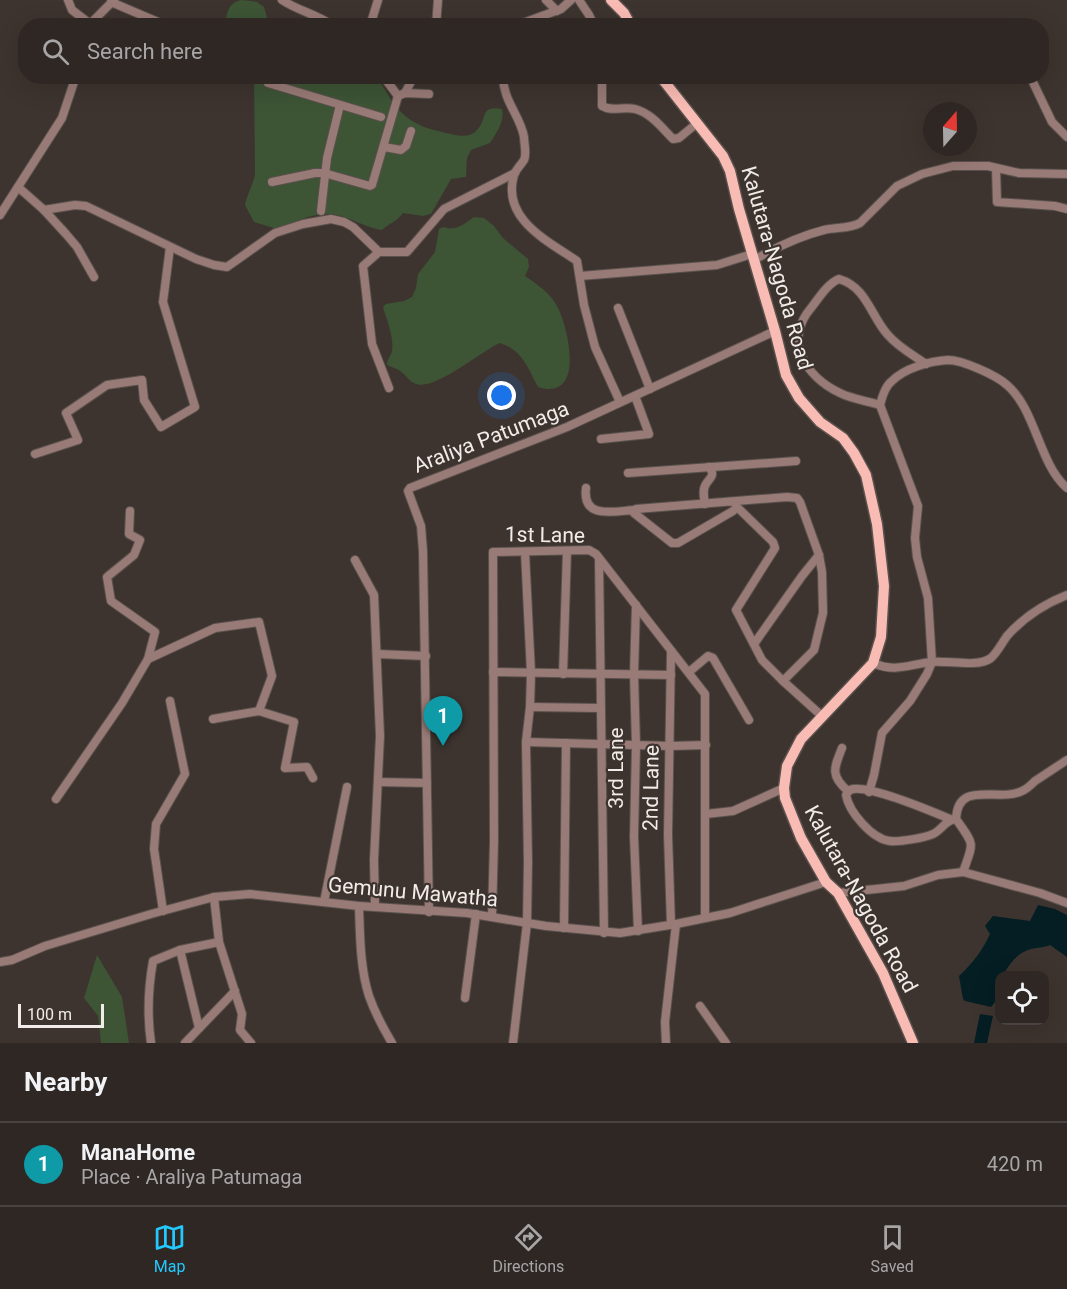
<!DOCTYPE html>
<meta charset="utf-8">
<style>
:root{--surface:#2e2723;--page:#3a3330;--text:#f1f3f6;--muted:#a7a5a6;--line:#494441;--accent:#23c9fe}
body{margin:0;font-family:Roboto,sans-serif;background:var(--page);color:var(--text)}
.controls{position:absolute;right:18px;bottom:18px;display:grid;overflow:hidden;border-radius:12px;box-shadow:0 6px 24px #0002}
.controls button{width:54px;height:54px;display:grid;place-items:center;padding:0;border:0;border-bottom:2px solid var(--line);background:var(--surface);color:var(--text);font:30px sans-serif}
.compass{position:absolute;left:923px;top:102px;width:54px;height:54px;border-radius:50%;background:var(--surface);box-shadow:0 6px 24px #0002;rotate:20deg}
.scale{position:absolute;left:18px;bottom:15px;width:86px;box-sizing:border-box;padding-left:6px;border:3px solid #f1ece9;border-top:0;font-size:16px;line-height:21px;white-space:nowrap;color:#f1ece9;-webkit-text-stroke:4px #3d342f;paint-order:stroke}
.you{position:absolute;left:502px;top:396px;width:21px;height:21px;margin:-15px;border:4px solid #fff;border-radius:50%;background:#1a73e8;box-shadow:0 0 0 9px #1a73e833}
.badge{display:grid;place-items:center;width:39px;height:39px;border-radius:50%;background:var(--accent);color:#fff;font-size:20px;font-weight:700}
.pin{position:absolute;translate:-50% -50px;filter:drop-shadow(0 2px 3px #0008)}
.pin::after{content:'';position:absolute;top:32px;width:21px;height:18px;background:inherit;clip-path:polygon(0 0,100% 0,50% 100%)}
.list{margin:0;padding:0;list-style:none}
h2{display:flex;justify-content:space-between;align-items:center;height:78px;margin:0;padding:0 24px;font-size:26px}
h2 small{font-size:20px;font-weight:400;color:var(--muted)}
.list li{display:grid;grid-template-columns:39px 1fr auto;gap:18px;align-items:center;box-sizing:border-box;height:84px;padding:0 24px;border-top:2px solid var(--line)}
.list b{display:block;font-size:22px;white-space:nowrap}
.list p{margin:0;font-size:20px;white-space:nowrap;color:var(--muted)}
.list em{font-size:20px;font-style:normal;color:var(--muted)}
.icon{flex:none;width:33px;height:33px;fill:none;stroke:currentColor;stroke-width:2;stroke-linecap:round;stroke-linejoin:round}
.map{position:relative;flex:none;width:1067px;height:1043px;overflow:hidden}
.search{position:absolute;background:var(--surface);box-shadow:0 6px 24px #0002;left:18px;right:18px;top:18px;height:66px;display:flex;align-items:center;gap:15px;box-sizing:border-box;padding:0 21px;border-radius:24px;color:var(--muted);font-size:22px}
.sheet{height:162px;background:var(--surface)}
nav{display:flex;justify-content:space-around;align-items:center;box-sizing:border-box;height:84px;border-top:2px solid var(--line);background:var(--surface);font-size:16px;color:var(--muted)}
nav a{display:grid;justify-items:center;gap:3px}
nav .on{color:var(--accent)}
.map>svg:first-child{display:block}
</style>
<div class="map">
<svg width="1067" height="1043" viewBox="0 0 1067 1043">
<rect width="100%" height="100%" fill="#3d342f"/>
<g fill="#3d5435">
<path d="M242,0l15,2 7,5 5,18h-44c2,-12 3,-23 17,-25z"/>
<path d="M254,77h122c9,10 14,24 24,34 14,15 32,19 51,23 9,2 19,4 26,-4 11,-11 2,-25 25,-21 3,13 -6,24 -12,34l-19,7 -4,8 -1,19 -15,2 -20,35 -8,2 -20,-3c-6,9 -14,10 -21,17 -15,-2 -27,-10 -41,-14 -22,-7 -44,5 -64,13l-23,-7 -9,-17c2,-11 8,-20 10,-31z"/>
<path d="M474,217l10,1 10,8 9,12 25,21 1,8 -4,9c13,9 26,17 33,32 11,22 27,94 -20,79 -10,-19 -16,-37 -38,-44 -18,7 -68,51 -86,40 -6,-3 -9,-9 -14,-12 -4,-3 -9,-4 -13,-6 0,-6 4,-9 5,-14 2,-14 -5,-30 -9,-44l3,-3 18,-3 8,-4 4,-9 2,-14 17,-22 4,-23 4,-2c15,4 19,-2 31,-10z"/>
<polygon points="97,955 122,997 129,1043 101,1043 98,1016 84,998"/>
</g>
<g fill="#041e24">
<path d="M1038,905l17,4 12,6v42l-17,-12c-6,3 -12,2 -19,4 -14,4 -21,14 -28,26l-3,1c0,9 -2,25 -9,31l-26,-6 -2,-2 -4,-23c14,-13 23,-25 31,-42l-5,-8 8,-10 37,5z"/>
<polygon points="980,1014 993,1016 987,1043 974,1043"/>
</g>
<g fill="none" stroke-linecap="round" stroke-linejoin="round">
<defs>
<g id="minor">
<polyline points="68,0 72,10 89,23"/>
<path d="M282,0c16,11 35,14 51,26"/>
<polyline points="546,0 557,11"/>
<polyline points="579,0 589,15 594,26"/>
<polyline points="111,2 158,22"/>
<polyline points="88,26 114,0"/>
<polyline points="370,26 378,0"/>
<polyline points="436,26 438,0"/>
<polyline points="515,26 561,9 571,0"/>
<polyline points="383,76 398,96 405,93 429,94"/>
<path d="M503,76c0,25 17,39 21,61 0,6 3,17 0,23 -3,5 -8,9 -10,15 -13,44 34,66 63,86l7,44 11,42 25,55"/>
<path d="M602,76v30c10,6 22,0 33,3 16,4 27,19 38,30l6,-1 17,-14"/>
<polyline points="1030,76 1052,122 1067,137"/>
<polyline points="268,83 381,117"/>
<polyline points="405,93 414,76"/>
<polyline points="384,147 401,150 406,146 411,131"/>
<polyline points="996,168 997,202 1055,206 1067,209"/>
<polyline points="272,182 315,173 324,173 370,186 372,185 398,96"/>
<polyline points="18,187 44,210 66,234 77,247 94,277"/>
<polyline points="44,210 75,205 86,206 196,259 214,265 227,267 275,233 303,224 331,219 344,222 353,227 379,252 407,252 444,209 515,173"/>
<polyline points="321,211 327,158 340,105"/>
<polyline points="0,215 62,118 76,76"/>
<polyline points="379,252 363,266 372,344 389,388"/>
<path d="M754,260c21,-12 46,-24 70,-30 12,-3 25,-1 36,-7l37,-37 25,-12 31,-8h35l31,7 48,1"/>
<polyline points="580,276 717,265 752,254"/>
<polyline points="618,308 650,389"/>
<path d="M880,405c-13,-4 -28,-6 -40,-12 -34,-16 -57,-52 -29,-85 8,-10 16,-24 28,-29 28,8 32,38 49,56 10,12 25,20 38,29"/>
<polyline points="601,439 649,434 635,396"/>
<polyline points="35,454 78,440 66,413 107,385 142,380 144,400 161,427 195,407 163,302 170,247"/>
<polyline points="628,473 796,461"/>
<path d="M586,488c-4,32 28,23 49,22"/>
<polyline points="736,502 737,507 733,511 678,543 672,543 634,513 636,509 787,497 797,498 800,502 819,555 822,572 823,613 814,650 783,681 823,717"/>
<path d="M705,504c-1,-6 -3,-14 1,-20 4,-7 10,-8 3,-17"/>
<polyline points="737,507 773,542 775,548 736,610 762,660 783,681"/>
<polyline points="130,511 129,534 140,540 134,555 107,577 111,601 155,632 148,659"/>
<polyline points="599,559 604,933"/>
<polyline points="355,560 374,595 380,736 374,860 375,907"/>
<polyline points="636,605 634,674 636,745 634,837 638,931"/>
<polyline points="754,644 802,576 819,555"/>
<polyline points="671,651 668,835 671,925"/>
<polyline points="377,654 426,656"/>
<path d="M873,663c22,10 37,1 59,-1 15,-2 46,6 59,-4 6,-5 11,-15 16,-22 16,-18 37,-32 60,-41"/>
<polyline points="493,672 671,675"/>
<polyline points="689,672 708,656 713,658 749,720"/>
<polyline points="563,674 567,551"/>
<polyline points="530,707 600,708"/>
<polyline points="259,711 294,722 285,768 307,767 313,778"/>
<polyline points="526,742 670,746 706,745"/>
<path d="M842,748c-8,20 -12,28 6,43"/>
<polyline points="378,782 427,783"/>
<path d="M869,792l5,-17 8,-42 28,-32 17,-27 5,-12 -4,-64 -11,-41 -2,-19 3,-32 -38,-101c2,-8 5,-19 12,-24 13,-13 38,-20 56,-21 14,0 48,15 59,25 29,25 32,79 60,103"/>
<polyline points="56,799 122,703 148,659 215,628 259,622 272,676 259,711 213,719"/>
<polyline points="706,814 733,811 784,788"/>
<path d="M950,819c-19,-8 -78,-33 -97,-30 -5,1 -5,3 -7,6 3,17 26,44 44,46 9,1 35,-3 43,-7 9,-4 13,-15 23,-15"/>
<path d="M963,872c11,-31 12,-26 -7,-53 2,-41 44,-15 68,-29 4,-2 8,-6 11,-9 11,-7 21,-14 32,-21"/>
<polyline points="838,893 904,886 938,875 963,872 1040,893 1067,903"/>
<polyline points="324,902 347,787"/>
<path d="M359,906c1,29 1,62 10,90 6,17 14,32 23,47"/>
<polyline points="163,911 154,849 156,824 185,774 170,701"/>
<polyline points="429,912 423,551 421,526 408,491 410,488 567,427 775,331"/>
<polyline points="492,917 494,841 493,552 589,550 596,554 705,694 705,918"/>
<polyline points="564,928 566,743"/>
<polyline points="219,942 242,1014 240,1030 251,1043"/>
<polyline points="180,950 199,1028"/>
<polyline points="0,962 12,960 45,946 151,914 214,897 250,894 359,906 467,913 546,926 620,933 676,924 730,913 826,882"/>
<polyline points="465,998 476,914"/>
<polyline points="700,1006 726,1043"/>
<path d="M151,1043c-4,-28 -3,-54 2,-82l27,-11 39,-8 -5,-45"/>
<polyline points="185,1043 235,991"/>
<polyline points="513,1043 527,923 528,862 526,742 530,707 531,673 525,552"/>
<polyline points="666,1043 665,1022 676,924"/>
</g>
<g id="major">
<polyline points="611,0 624,13 631,26"/>
<polyline points="660,76 723,156 730,171 739,209 775,331 786,375 799,398 820,422 843,438 854,453 866,475 877,524 884,586 881,637 873,663 801,739 787,766 784,788 785,798 801,838 826,882 838,893 883,973 913,1043"/>
</g>
</defs>
<use href="#minor" stroke="#5a514d" stroke-width="10"/>
<use href="#major" stroke="#5a514d" stroke-width="13"/>
<use href="#minor" stroke="#987a76" stroke-width="8"/>
<use href="#major" stroke="#f9bcb4" stroke-width="10"/>
</g>
<g text-anchor="middle" dominant-baseline="central" stroke-width="4.5" stroke-linejoin="round" paint-order="stroke">
<g font-size="21" fill="#f1ece9" stroke="#3d342f">
<text transform="translate(777 268) rotate(74)">Kalutara-Nagoda Road</text>
<text transform="translate(491 437) rotate(-21)">Araliya Patumaga</text>
<text transform="translate(545 535) rotate(1)">1st Lane</text>
<text transform="translate(616 768) rotate(-90)">3rd Lane</text>
<text transform="translate(651 788) rotate(-89)">2nd Lane</text>
<text transform="translate(413 892) rotate(5)">Gemunu Mawatha</text>
<text transform="translate(861 899) rotate(61)">Kalutara-Nagoda Road</text>
</g>
</g>
</svg>
<div class="controls">
<button><svg class="icon" aria-label="locate" viewBox="0 0 24 24"><circle cx="12" cy="12" r="6"/><path d="M12 2v4M12 18v4M2 12h4M18 12h4"/></svg></button>
</div>
<svg class="compass" viewBox="-18 -18 36 36"><path d="M0-13l5 13h-10z" fill="#e53935"/><path d="M0 13l5-13h-10z" fill="#a7a5a6"/></svg>
<div class="scale">100 m</div>
<div class="you"></div>
<div class="pin badge" style="left:443px;top:746px;background:#0f9aa8">1</div>
<div class="search"><svg class="icon" aria-label="search" viewBox="0 0 24 24"><circle cx="10" cy="10" r="6"/><path d="M15 15l6 6"/></svg>Search here</div>
</div>
<section class="sheet">
<h2>Nearby<small></small></h2>
<ul class="list">
<li><span class="badge" style="background:#0f9aa8">1</span><div><b>ManaHome</b><p>Place · Araliya Patumaga</p></div><em>420 m</em></li>
</ul>
</section>
<nav>
<a class="on"><svg class="icon" aria-label="map" viewBox="0 0 24 24"><path d="M3 6l6-2 6 2 6-2v14l-6 2-6-2-6 2zM9 4v14M15 6v14"/></svg>Map</a>
<a><svg class="icon" aria-label="directions" viewBox="0 0 24 24"><path d="M12 3l9 9-9 9-9-9zM9 14v-3h6M13 9l2 2-2 2"/></svg>Directions</a>
<a><svg class="icon" aria-label="saved" viewBox="0 0 24 24"><path d="M7 4h10v16l-5-4-5 4z"/></svg>Saved</a>
</nav>
